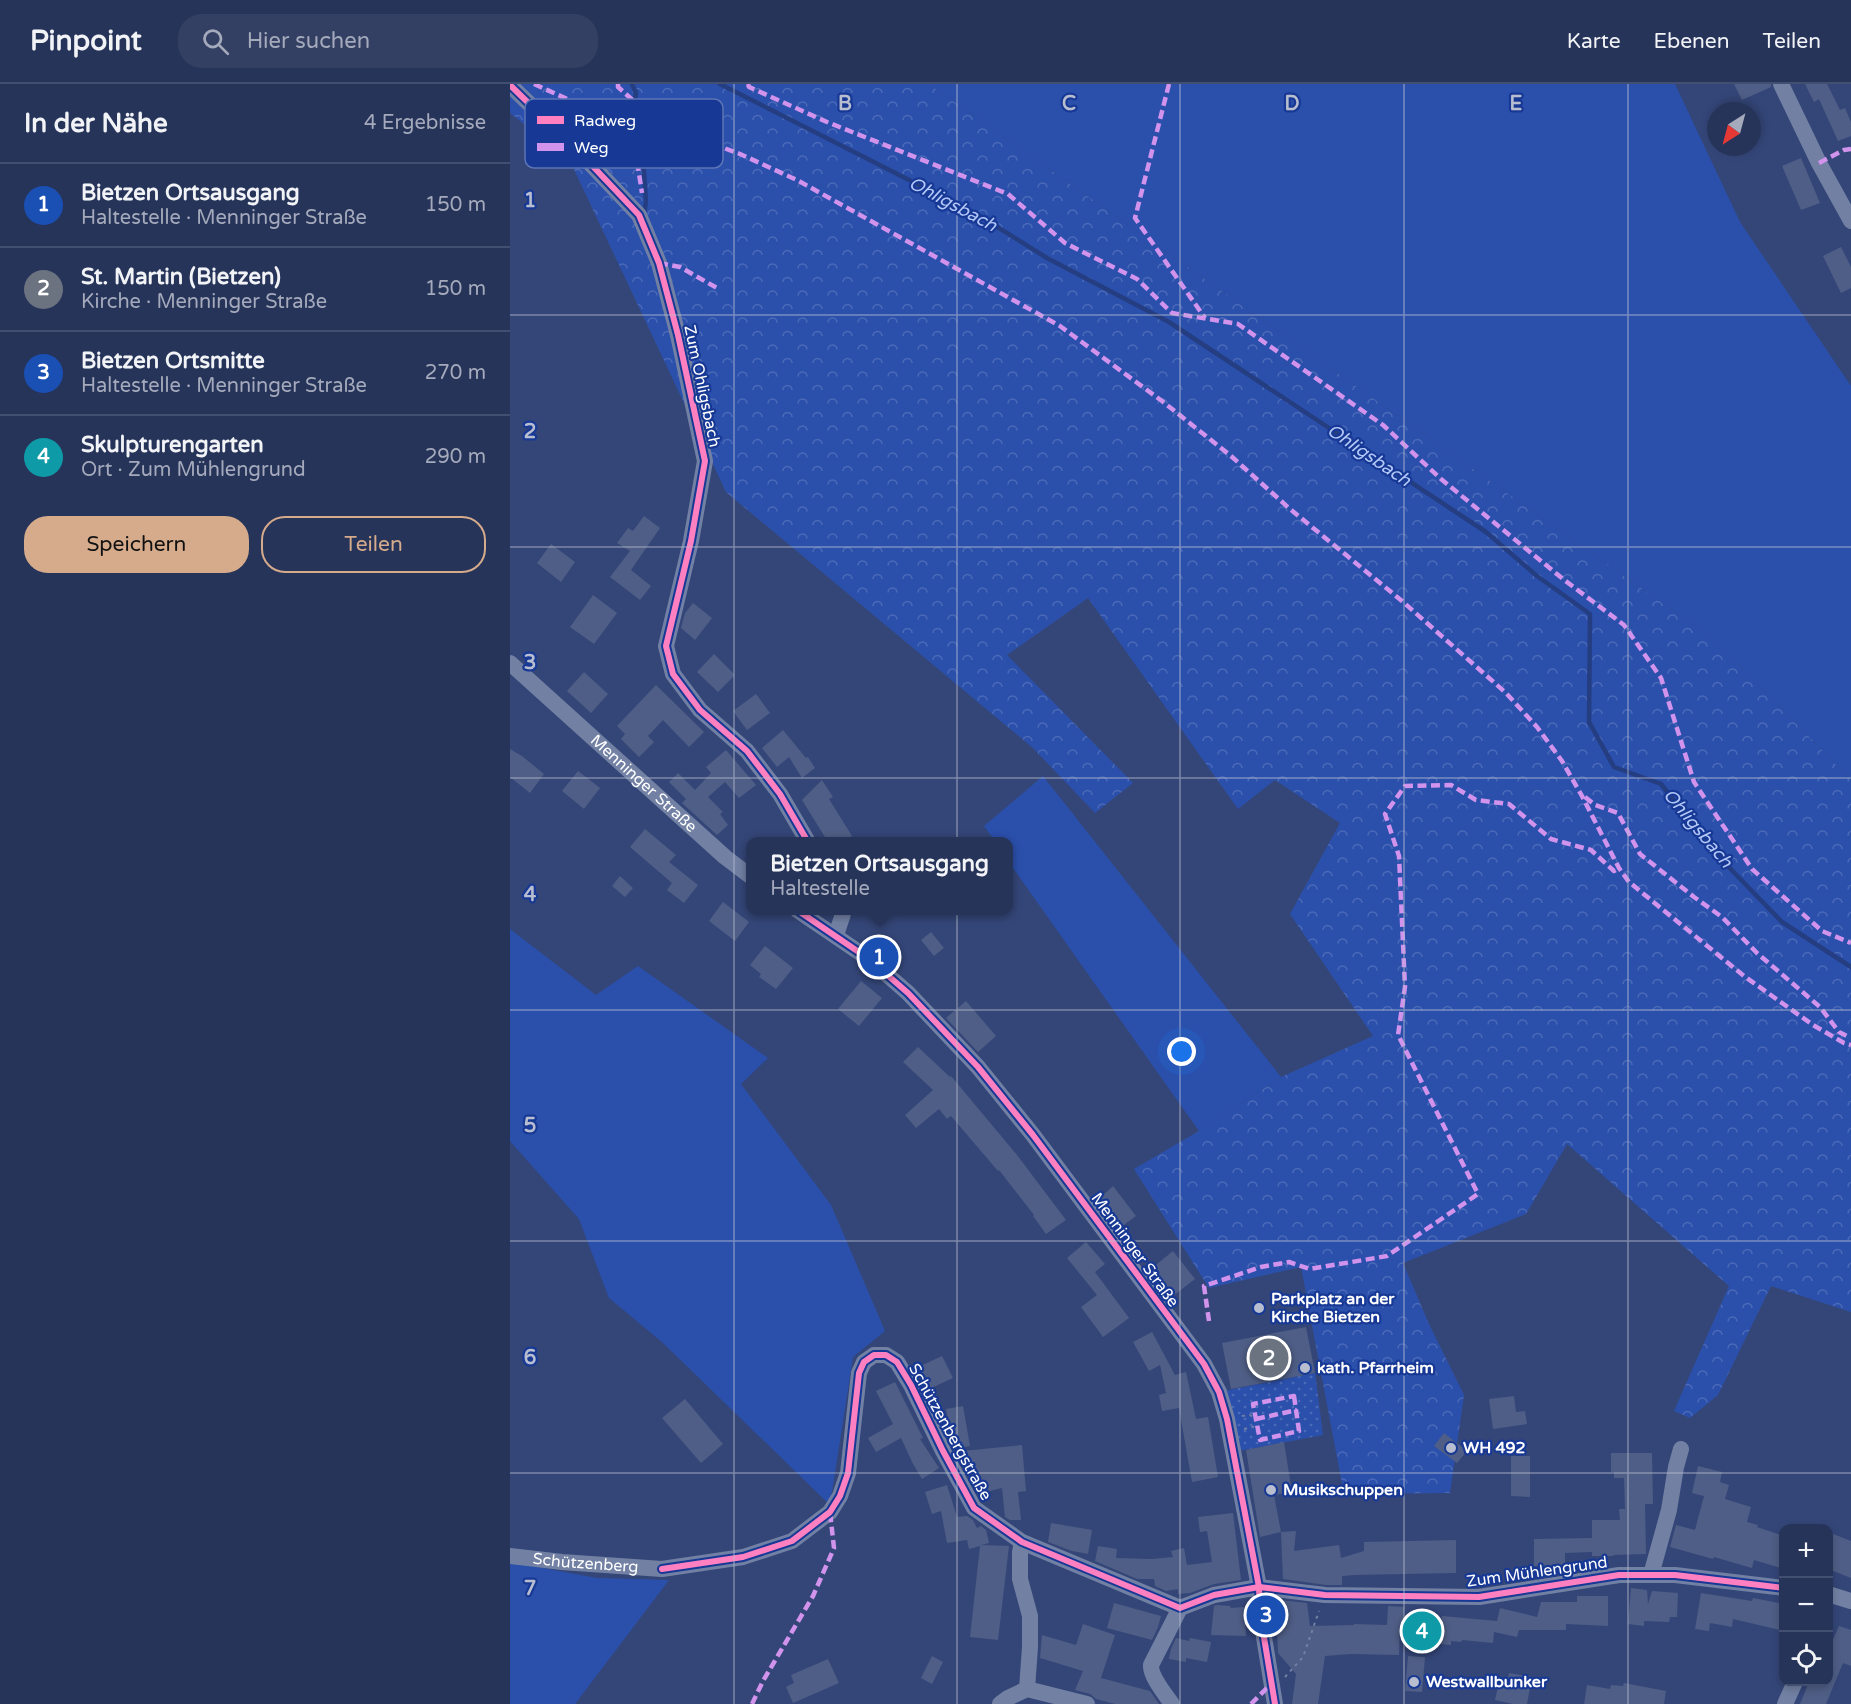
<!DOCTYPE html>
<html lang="de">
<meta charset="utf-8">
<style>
:root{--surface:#27345a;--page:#333f63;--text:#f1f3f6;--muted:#a4aabb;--line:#434f70;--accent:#d6ab8b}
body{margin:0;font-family:"Varela Round",sans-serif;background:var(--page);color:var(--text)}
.controls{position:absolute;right:18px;bottom:18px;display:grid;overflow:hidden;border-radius:12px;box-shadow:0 3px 9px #0003}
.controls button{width:54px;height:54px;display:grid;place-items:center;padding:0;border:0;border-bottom:2px solid var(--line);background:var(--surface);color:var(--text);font:30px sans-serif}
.compass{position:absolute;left:1197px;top:18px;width:54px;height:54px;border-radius:50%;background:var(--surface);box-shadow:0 3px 9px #0003;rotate:216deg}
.you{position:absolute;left:672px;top:968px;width:21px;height:21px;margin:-15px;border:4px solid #fff;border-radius:50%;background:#1a73e8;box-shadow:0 0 0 9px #1a73e833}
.badge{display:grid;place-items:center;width:39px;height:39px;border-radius:50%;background:var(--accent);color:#fff;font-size:20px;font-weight:700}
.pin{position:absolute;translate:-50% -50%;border:3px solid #fff;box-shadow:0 2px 6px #0006}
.popup{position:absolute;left:236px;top:753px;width:267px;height:78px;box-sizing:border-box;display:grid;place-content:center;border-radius:12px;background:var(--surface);filter:drop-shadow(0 2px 4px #0005);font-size:20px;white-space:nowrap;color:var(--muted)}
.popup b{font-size:22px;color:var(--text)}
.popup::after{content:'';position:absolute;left:50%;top:100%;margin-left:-12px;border:12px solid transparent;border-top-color:var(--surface)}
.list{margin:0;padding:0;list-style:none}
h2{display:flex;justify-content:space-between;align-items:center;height:78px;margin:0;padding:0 24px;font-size:26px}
h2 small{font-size:20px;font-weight:400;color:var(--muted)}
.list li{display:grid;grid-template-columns:39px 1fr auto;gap:18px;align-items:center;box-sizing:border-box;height:84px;padding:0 24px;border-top:2px solid var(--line)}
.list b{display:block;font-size:22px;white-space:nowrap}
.list p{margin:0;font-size:20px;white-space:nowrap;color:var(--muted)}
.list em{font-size:20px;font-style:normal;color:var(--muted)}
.actions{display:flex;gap:12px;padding:18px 24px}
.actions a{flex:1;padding:14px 0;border:2px solid var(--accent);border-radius:24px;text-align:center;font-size:21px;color:var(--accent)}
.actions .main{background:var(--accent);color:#111}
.icon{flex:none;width:33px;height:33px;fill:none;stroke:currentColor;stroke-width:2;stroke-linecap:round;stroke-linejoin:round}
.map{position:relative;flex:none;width:1341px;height:1620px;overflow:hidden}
header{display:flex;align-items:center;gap:36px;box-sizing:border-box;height:84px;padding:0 30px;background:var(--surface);border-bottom:2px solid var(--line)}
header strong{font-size:28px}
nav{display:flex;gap:33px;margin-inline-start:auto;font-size:21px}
.search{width:420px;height:54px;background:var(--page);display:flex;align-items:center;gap:15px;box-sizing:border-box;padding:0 21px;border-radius:24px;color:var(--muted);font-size:22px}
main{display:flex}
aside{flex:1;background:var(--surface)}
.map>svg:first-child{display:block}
</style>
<header>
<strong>Pinpoint</strong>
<div class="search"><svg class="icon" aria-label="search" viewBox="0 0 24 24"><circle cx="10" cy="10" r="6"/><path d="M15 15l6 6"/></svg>Hier suchen</div>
<nav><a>Karte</a><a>Ebenen</a><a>Teilen</a></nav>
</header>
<main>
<aside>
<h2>In der Nähe<small>4 Ergebnisse</small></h2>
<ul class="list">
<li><span class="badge" style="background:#1a4fb4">1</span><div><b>Bietzen Ortsausgang</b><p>Haltestelle · Menninger Straße</p></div><em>150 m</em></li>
<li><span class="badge" style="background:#6b7280">2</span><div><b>St. Martin (Bietzen)</b><p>Kirche · Menninger Straße</p></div><em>150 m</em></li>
<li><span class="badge" style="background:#1a4fb4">3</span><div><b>Bietzen Ortsmitte</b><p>Haltestelle · Menninger Straße</p></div><em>270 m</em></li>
<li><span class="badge" style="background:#0f9aa8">4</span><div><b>Skulpturengarten</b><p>Ort · Zum Mühlengrund</p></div><em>290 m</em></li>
</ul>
<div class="actions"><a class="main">Speichern</a><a>Teilen</a></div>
</aside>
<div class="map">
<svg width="1341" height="1620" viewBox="0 0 1341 1620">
<defs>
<pattern id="forest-crowns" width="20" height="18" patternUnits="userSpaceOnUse" patternTransform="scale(1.5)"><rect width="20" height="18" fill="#2b50ac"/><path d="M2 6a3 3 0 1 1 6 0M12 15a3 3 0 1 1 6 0" fill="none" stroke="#4b6ab8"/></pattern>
<pattern id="park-dots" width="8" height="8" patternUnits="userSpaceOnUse" patternTransform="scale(1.5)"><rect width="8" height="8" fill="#2b50ac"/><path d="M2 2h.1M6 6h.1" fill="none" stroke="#4b6ab8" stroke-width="1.8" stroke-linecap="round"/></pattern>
</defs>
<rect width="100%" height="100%" fill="#344678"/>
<g fill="#2b50ac">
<polygon points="419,0 1165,0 1230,138 1341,302 1341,696 1206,557"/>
<polygon points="533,692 771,993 689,1047 498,777 498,758 485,757 474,742"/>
<polygon points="0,845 86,911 128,882 258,974 231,1000 321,1121 375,1247 343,1273 320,1421 153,1259 99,1214 69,1135 0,1057"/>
<polygon points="0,1478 87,1494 159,1496 65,1620 0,1620"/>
</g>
<polygon fill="url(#forest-crowns)" points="0,0 419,0 1206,557 1341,696 1341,1228 1261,1202 1208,1311 1180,1334 1164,1327 1219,1202 1057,1060 1016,1130 893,1179 919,1240 954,1311 940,1409 834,1410 791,1183 699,1204 624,1085 689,1047 771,993 863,952 780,830 830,739 765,696 728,725 578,514 497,571 623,699 585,729 523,664 216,408 60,77 0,29"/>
<polygon fill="url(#park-dots)" points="805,1289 813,1351 723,1368 709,1308"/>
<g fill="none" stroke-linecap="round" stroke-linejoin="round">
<g stroke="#253d81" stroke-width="4.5">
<polyline points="122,0 126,9 123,26 127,40 131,46 136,117 134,131"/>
<polyline points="210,0 468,131 537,174 659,238 976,448 1027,492 1080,530 1079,638 1104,683 1151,700 1211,775 1272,838 1341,883"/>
</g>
</g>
<g fill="#4f5e86">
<polygon points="1224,0 1261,0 1261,3 1232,16"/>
<polygon points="1295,0 1317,0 1330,26 1335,24 1341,38 1341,52 1328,57 1309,15 1304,18"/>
<polygon points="1291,74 1310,119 1291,126 1272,82"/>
<polygon points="1331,163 1341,183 1341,204 1331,209 1313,172"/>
<polygon points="134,432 150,444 121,486 141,502 130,516 100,493 120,467 107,459 118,444 123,447"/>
<polygon points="41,460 65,478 51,498 27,479"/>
<polygon points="83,511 107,529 84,560 60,543"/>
<polygon points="183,519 202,534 185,556 171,544 175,529"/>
<polygon points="204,570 225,591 208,608 187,588"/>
<polygon points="74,588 98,610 81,629 57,607"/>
<polygon points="146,601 194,648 179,663 153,636 138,652 144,658 129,673 111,655 115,650 107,642"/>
<polygon points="246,610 260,629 237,646 223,627"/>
<polygon points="273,646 296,674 298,673 305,684 292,694 279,673 267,683 252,664"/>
<polygon points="0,665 12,672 34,690 20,709 0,693"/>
<polygon points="216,666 246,701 229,714 215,698 198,713 213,728 210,730 218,741 207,751 172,719 176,715 159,698 168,689 185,706 201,689 196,683"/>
<polygon points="68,687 90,704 74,725 52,707"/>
<polygon points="312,696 323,713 319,715 342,752 334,758 318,758 292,716"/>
<polygon points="135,745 166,771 159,778 188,801 174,819 157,806 162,799 120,763"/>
<polygon points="110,792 123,804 115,813 102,802"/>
<polygon points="213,818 239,838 225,857 199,837"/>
<polygon points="421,848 434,864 424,872 411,856"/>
<polygon points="255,862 283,884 266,905 249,893 251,890 240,881"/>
<polygon points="351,897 372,914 349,942 328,925"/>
<polygon points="456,917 486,952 468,968 436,934"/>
<polygon points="408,963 440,993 441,992 507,1071 556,1136 536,1150 523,1132 524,1131 489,1086 488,1087 441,1032 437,1035 429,1025 406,1044 395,1031 423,1006 393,978"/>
<polygon points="603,1102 626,1132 607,1146 586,1118"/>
<polygon points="576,1158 595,1180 585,1188 619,1234 593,1253 571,1223 587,1211 557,1174"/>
<polygon points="663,1167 685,1195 663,1212 641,1185"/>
<polygon points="796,1243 805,1289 721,1305 712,1259"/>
<polygon points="642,1248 665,1291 676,1288 686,1335 698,1333 708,1393 682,1398 669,1324 652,1327 649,1311 656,1309 650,1281 639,1287 623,1258"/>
<polygon points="432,1272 443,1294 417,1306 406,1284"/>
<polygon points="385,1298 413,1354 410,1355 429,1384 412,1395 403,1380 391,1354 366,1368 358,1354 383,1340 366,1307"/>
<polygon points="1004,1312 1006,1328 1015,1327 1017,1340 983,1345 979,1315"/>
<polygon points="175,1315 213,1360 191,1379 152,1334"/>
<polygon points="453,1322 460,1362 444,1365 436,1325"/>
<polygon points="934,1349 957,1367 947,1379 924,1362"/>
<polygon points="774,1358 782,1408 764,1411 771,1448 750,1453 736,1366"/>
<polygon points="512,1361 516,1407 508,1408 511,1436 500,1436 495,1433 492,1404 468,1410 455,1386 453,1367"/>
<polygon points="1101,1369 1142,1369 1143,1420 1135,1420 1136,1470 1103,1471 1103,1472 1082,1472 1082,1468 1055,1469 1055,1481 1024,1482 1024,1455 1082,1454 1082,1436 1110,1436 1109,1425 1115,1425 1114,1394 1104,1394 1104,1388 1101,1388"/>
<polygon points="1001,1372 1020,1372 1020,1413 1001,1412"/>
<polygon points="1188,1382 1212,1388 1210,1398 1219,1401 1215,1415 1241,1423 1237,1438 1248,1441 1247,1443 1274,1452 1274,1485 1244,1476 1242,1484 1204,1473 1203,1475 1160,1463 1166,1441 1185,1446 1194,1412 1182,1409"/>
<polygon points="437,1401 447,1433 457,1432 463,1436 467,1444 471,1442 476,1446 479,1459 471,1461 499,1462 488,1556 460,1553 470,1462 459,1465 457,1456 437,1459 431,1427 422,1430 415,1408"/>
<polygon points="723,1429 731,1496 704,1500 680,1509 668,1510 668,1505 656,1507 645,1502 644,1495 627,1495 585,1477 588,1462 607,1465 606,1474 642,1475 663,1473 661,1467 674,1464 677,1481 702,1478 697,1447 690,1448 688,1433"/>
<polygon points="541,1439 582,1446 578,1470 562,1467 538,1458"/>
<polygon points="786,1447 784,1467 829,1461 831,1474 854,1467 854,1458 946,1456 946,1489 844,1491 832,1492 832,1501 816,1501 773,1495 771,1448"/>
<polygon points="1318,1448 1341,1457 1341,1494 1318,1485"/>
<polygon points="1121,1504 1137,1506 1138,1520 1142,1507 1168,1509 1167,1533 1160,1533 1159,1538 1134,1537 1134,1542 1118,1540"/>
<polygon points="1191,1509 1242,1517 1243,1514 1274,1520 1274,1547 1223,1535 1222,1543 1200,1539 1199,1547 1185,1545"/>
<polygon points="1067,1512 1098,1512 1098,1542 1056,1540 1056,1546 1009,1546 1007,1553 984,1548 983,1559 952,1556 951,1558 941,1557 941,1561 930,1560 932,1532 987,1537 990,1524 1027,1533 1031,1518 1067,1518"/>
<polygon points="760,1515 797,1519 800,1542 844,1541 844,1540 877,1541 878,1522 894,1523 893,1544 890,1544 889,1571 840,1570 815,1572 808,1620 782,1620 786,1590 768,1569 767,1544 763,1545"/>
<polygon points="604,1519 651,1532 648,1543 642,1556 597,1544"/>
<polygon points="707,1521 720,1522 721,1524 734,1523 736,1552 701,1551 704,1522"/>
<polygon points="573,1540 605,1551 591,1594 640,1607 649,1620 605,1620 586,1615 580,1610 565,1606 573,1587 530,1574 532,1551 566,1561"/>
<polygon points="1329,1542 1341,1546 1341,1582 1333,1579 1316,1620 1290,1620 1299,1598 1318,1598 1318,1567"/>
<polygon points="666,1554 679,1557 680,1554 701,1558 697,1578 676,1574 676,1578 659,1575 661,1565"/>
<polygon points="422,1572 433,1578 422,1600 411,1594"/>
<polygon points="898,1572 915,1573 912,1608 895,1607"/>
<polygon points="318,1575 329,1599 283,1619 276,1603 284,1599 281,1591"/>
<polygon points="999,1589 1022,1593 1017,1620 1003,1620 985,1616 990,1594 998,1596"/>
<polygon points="1114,1599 1156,1607 1154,1620 1074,1620 1077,1601 1100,1605 1101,1601 1113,1602"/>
</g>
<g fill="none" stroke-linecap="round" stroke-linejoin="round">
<g stroke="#7280a3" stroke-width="2" stroke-dasharray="3 4.5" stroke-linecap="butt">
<polyline points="732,1332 740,1331 746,1335 743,1343 734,1345"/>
<polyline points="775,1593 793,1573 809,1527"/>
</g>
<g stroke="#7280a3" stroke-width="16">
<polyline points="1271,0 1309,79 1341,137"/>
<polyline points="0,1 75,74 129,131 149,179 168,251 195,377 181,457 156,562 163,590 190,626 237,667 270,710 298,758"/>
<path id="s1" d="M0,579l215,194 25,19"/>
<polyline points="287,826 359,875 398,909 468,983 523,1051 694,1280 709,1308 717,1335 749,1503 750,1529 765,1620"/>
<polyline points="326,851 333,830 332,826"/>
<polyline points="512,1458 510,1468 510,1495 520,1532 520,1563 517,1605"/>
<path id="s2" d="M0,1472l52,6 100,7 81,-12 49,-16 38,-29 10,-16 8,-23 11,-100 5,-11 10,-7h12l11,7 14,23 32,66 31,57 48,34 158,66 34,-13 45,-8 66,8 154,2 140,-22h56l109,13"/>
<polyline points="1141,1491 1159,1426 1166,1383 1171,1365"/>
<polyline points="1318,1510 1341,1517"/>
<polyline points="490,1620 498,1614 517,1605 577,1620"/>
<path d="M662,1620c-7,-10 -22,-28 -21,-39l29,-57"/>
<polyline points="1275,1620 1285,1598"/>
</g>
<g stroke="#d193ec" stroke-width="4.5" stroke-dasharray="9 4.5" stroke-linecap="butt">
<polyline points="24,0 79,25 127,40 176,50 230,70 287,96 550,242 652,317 721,372 780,425 892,517 996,609 1027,643 1052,677 1072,712 1109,784 1119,798 1234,892 1303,941 1334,959 1341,961"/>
<polyline points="108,0 108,3 127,20 137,26 145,43"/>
<polyline points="238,0 239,3 317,38 498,110 555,159 627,195 662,229 728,240 873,341 931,395 1053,495 1114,541 1151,594 1184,698 1242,785 1312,847 1341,859"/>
<polyline points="659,0 625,134 695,234"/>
<polyline points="121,38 132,109"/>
<polyline points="1309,79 1334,66 1341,65"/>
<polyline points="149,179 170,183 207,204"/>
<polyline points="1075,713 1085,721 1108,729 1130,770 1184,813 1212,833 1247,869 1310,923 1329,948 1339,953"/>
<polyline points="699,1237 694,1202 751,1183 779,1178 800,1185 877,1172 968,1110 888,951 895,903 889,772 875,730 895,702 941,701 966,716 999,720 1041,755 1081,766 1104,787 1109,784"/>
<polygon points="784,1312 789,1347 750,1356 743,1320"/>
<polyline points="746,1335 787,1326"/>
<polyline points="242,1620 253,1597 303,1512 324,1464 320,1428"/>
<polyline points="741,1620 762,1599"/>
</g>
<defs>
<g id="cycleway">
<polyline points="0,1 75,74 129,131 149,179 168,251 195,377 181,457 156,562 163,590 190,626 237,667 270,710 298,758"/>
<polyline points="287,826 359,875 398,909 468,983 523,1051 694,1280 709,1308 717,1335 749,1503 750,1529 765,1620"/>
<polyline points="152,1485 233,1473 282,1457 320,1428 330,1412 338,1389 349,1289 354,1278 364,1271 376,1271 387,1278 401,1301 433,1367 464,1424 512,1458 670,1524 704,1511 749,1503 815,1511 969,1513 1109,1491 1165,1491 1274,1504"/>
</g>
</defs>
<use href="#cycleway" stroke="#173995" stroke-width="10"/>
<use href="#cycleway" stroke="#ff80c0" stroke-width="6"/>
</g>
<path fill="none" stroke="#b8bed0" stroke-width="1.5" stroke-opacity="0.55" d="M224,0v1620M447,0v1620M670,0v1620M894,0v1620M1118,0v1620M0,231h1341M0,463h1341M0,694h1341M0,926h1341M0,1157h1341M0,1389h1341"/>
<g fill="#b8bed0" stroke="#173995" stroke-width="2">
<circle cx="749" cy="1224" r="6"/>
<circle cx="795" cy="1284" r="6"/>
<circle cx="941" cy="1364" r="6"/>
<circle cx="761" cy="1406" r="6"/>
<circle cx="904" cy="1598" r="6"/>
</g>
<g text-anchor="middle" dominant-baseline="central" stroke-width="4.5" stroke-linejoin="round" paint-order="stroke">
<g font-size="16" fill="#fff" stroke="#173995">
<text transform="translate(192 302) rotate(78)">Zum Ohligsbach</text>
<text stroke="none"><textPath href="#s1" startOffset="180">Menninger Straße</textPath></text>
<text transform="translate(625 1166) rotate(54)">Menninger Straße</text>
<text transform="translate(440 1348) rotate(61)">Schützenbergstraße</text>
<text stroke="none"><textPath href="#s2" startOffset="76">Schützenberg</textPath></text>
<text transform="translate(1027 1488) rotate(-8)">Zum Mühlengrund</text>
</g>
<g font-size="16" font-weight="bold" fill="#fff" stroke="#173995" text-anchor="start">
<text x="761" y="1215">Parkplatz an der<tspan x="761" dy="18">Kirche Bietzen</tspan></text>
<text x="807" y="1284">kath. Pfarrheim</text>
<text x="953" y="1364">WH 492</text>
<text x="773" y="1406">Musikschuppen</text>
<text x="916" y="1598">Westwallbunker</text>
</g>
<g font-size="18" font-style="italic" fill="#b4c8f8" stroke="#173995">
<text transform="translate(443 120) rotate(28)">Ohligsbach</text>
<text transform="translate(859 371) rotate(34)">Ohligsbach</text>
<text transform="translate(1188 744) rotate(50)">Ohligsbach</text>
</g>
</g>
<rect x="15" y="15" width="198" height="69" rx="9" fill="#173995" stroke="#5d74b5" stroke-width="1.5"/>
<rect x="27" y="32" width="27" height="8" fill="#ff80c0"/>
<rect x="27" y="59" width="27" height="8" fill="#d193ec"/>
<g font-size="16" fill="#fff">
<text x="64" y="42">Radweg</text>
<text x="64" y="69">Weg</text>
</g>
<g font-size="20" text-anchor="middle" font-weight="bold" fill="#b8bed0" stroke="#173995" stroke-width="4.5" stroke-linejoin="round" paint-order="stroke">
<text x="335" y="26">B</text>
<text x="559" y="26">C</text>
<text x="782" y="26">D</text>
<text x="1006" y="26">E</text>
<text x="20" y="123">1</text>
<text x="20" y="354">2</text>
<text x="20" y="585">3</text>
<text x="20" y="817">4</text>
<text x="20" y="1048">5</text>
<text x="20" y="1280">6</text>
<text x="20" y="1511">7</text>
</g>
</svg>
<div class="controls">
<button>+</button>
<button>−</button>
<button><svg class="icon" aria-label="locate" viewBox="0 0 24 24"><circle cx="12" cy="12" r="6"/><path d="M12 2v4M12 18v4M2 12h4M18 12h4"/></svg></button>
</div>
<svg class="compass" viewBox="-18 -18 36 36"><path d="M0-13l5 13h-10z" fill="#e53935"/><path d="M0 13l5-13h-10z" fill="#a4aabb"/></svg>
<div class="you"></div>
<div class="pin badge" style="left:369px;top:873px;background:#1a4fb4">1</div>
<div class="popup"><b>Bietzen Ortsausgang</b>Haltestelle</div>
<div class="pin badge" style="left:759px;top:1274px;background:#6b7280">2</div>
<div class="pin badge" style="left:756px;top:1531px;background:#1a4fb4">3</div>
<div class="pin badge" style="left:912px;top:1547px;background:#0f9aa8">4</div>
</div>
</main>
